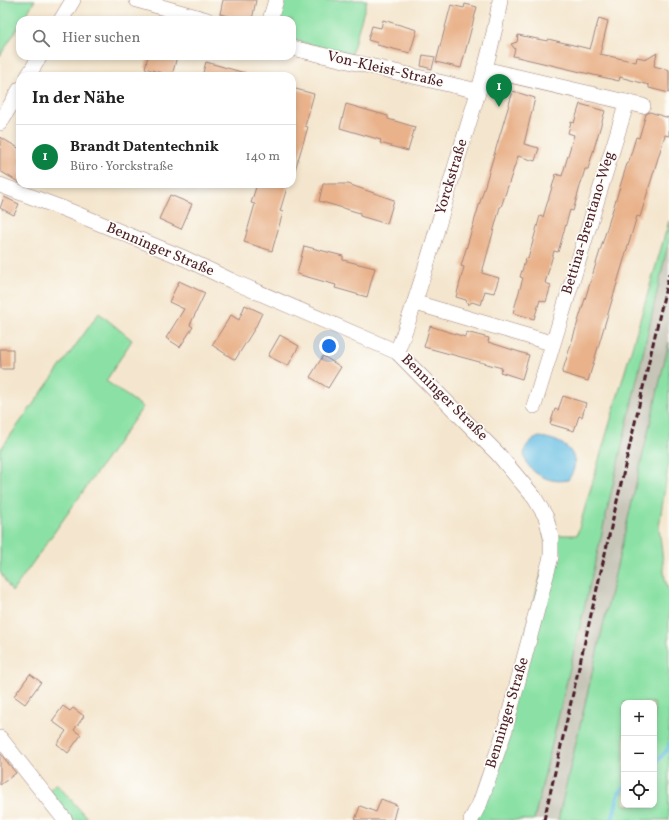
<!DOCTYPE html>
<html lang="de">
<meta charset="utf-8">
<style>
:root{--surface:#fff;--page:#f2f2f2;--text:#222;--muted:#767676;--line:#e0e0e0;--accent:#0b8043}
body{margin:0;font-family:Vollkorn,serif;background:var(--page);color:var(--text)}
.controls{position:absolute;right:12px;bottom:12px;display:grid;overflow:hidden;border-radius:8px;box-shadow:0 2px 6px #0003}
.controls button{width:36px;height:36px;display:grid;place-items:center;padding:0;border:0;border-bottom:1px solid var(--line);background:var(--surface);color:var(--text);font:20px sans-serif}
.you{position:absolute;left:329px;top:346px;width:14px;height:14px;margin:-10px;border:3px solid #fff;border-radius:50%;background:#1a73e8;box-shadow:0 0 0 6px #1a73e833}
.badge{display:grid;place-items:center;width:26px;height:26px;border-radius:50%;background:var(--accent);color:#fff;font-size:13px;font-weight:700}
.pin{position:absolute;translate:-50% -33px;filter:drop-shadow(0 1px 2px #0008)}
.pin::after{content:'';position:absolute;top:21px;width:14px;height:12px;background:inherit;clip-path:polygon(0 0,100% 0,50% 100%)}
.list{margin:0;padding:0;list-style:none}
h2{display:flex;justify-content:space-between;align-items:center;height:52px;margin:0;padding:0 16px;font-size:17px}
h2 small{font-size:13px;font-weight:400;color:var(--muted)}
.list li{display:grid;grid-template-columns:26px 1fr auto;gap:12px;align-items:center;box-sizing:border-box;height:64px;padding:0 16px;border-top:1px solid var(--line)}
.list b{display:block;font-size:15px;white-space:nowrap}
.list p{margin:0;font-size:13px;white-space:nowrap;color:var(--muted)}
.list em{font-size:13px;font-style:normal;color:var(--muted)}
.icon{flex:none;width:22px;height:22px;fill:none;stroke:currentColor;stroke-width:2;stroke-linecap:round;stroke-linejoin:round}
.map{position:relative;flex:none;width:669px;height:820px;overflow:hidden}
.search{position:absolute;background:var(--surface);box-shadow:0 2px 6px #0003;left:16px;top:16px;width:280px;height:44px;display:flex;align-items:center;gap:10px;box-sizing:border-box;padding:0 14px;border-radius:12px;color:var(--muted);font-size:15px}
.panel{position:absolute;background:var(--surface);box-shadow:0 2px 6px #0003;left:16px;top:72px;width:280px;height:116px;border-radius:12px}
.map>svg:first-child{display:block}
</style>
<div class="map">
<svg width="669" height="820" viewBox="0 0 669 820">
<rect width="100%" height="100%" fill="#fdfcf7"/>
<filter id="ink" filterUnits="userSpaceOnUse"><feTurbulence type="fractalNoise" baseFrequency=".025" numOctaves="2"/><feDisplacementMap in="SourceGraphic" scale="8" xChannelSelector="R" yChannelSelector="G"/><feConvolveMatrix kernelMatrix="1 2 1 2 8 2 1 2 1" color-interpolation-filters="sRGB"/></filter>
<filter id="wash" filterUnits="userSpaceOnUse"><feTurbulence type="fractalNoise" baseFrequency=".012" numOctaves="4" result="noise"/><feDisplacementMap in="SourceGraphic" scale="16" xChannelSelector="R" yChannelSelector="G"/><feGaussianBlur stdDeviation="0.9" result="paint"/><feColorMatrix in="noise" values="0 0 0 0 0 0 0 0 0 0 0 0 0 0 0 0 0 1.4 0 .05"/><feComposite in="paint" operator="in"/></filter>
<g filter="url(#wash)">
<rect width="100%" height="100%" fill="#f4e6ce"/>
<polygon fill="#c7c5b8" points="669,240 669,342 558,820 534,820 601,537"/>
<g fill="#8be1a5" stroke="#6a8068" fill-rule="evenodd">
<polygon points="0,0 35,0 23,20 20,20 20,24 0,56"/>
<polygon points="282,0 367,0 351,55 292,40 292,20 276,20"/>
<polygon points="669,221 669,240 601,537 534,820 468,820 488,770 546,557 545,535 577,535"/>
<polygon points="99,313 132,340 106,381 143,407 12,592 0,572 0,450"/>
<path d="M669,342v119l-10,66 6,52 4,14v227h-111zM624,703h30v102h-30z"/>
<polygon points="56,783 89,820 71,820 49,790"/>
</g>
<path fill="#67bfe4" stroke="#586f88" d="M539,437c25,2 47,19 29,43 -32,7 -63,-30 -29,-43z"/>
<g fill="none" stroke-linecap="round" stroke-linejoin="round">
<g stroke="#67bfe4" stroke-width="4">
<polyline points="654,765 669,748 669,744"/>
<polyline points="612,820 619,793 624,788"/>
</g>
</g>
<g id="blocks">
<g fill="#e9b28b">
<polygon points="223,0 256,0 252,20 243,20 220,14"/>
<polygon points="465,4 477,7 461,68 436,62 451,5 464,8"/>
<polygon points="599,18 608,21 600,54 636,62 637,57 647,59 657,53 654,66 669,70 669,93 649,88 649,85 620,77 619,81 513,56 515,49 511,44 517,42 518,35 547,41 548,39 590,49"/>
<polygon points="383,20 417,30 410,53 377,45 378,43 368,40 372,26 381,28"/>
<polygon points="423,55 435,57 432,69 421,66"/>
<polygon points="148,56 177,56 172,76 145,68"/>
<polygon points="206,62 245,73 244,76 202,76"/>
<polygon points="292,88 314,94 305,126 308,127 295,170 292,170"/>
<polygon points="513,91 535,98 524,144 539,148 535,161 518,156 501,207 500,207 482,273 499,278 494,293 485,291 481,305 472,302 468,305 466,300 456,297 464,267 461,266"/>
<polygon points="346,104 388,116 388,119 415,127 408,151 380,143 381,140 340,128"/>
<polygon points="580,104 605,111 588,169 585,169 573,211 570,210 558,252 554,251 545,283 551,285 546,302 540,300 534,319 513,313 523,278 520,277 526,258 528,259 540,216 543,217 556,174 562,176 574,135 568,133 571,122 574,123"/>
<polygon points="650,112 669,118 669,136 665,135 640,217 637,216 588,381 562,373 627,164 628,164 636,137 639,138 646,114"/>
<polygon points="0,137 20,149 20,183 0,171"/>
<polygon points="257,184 288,184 280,211 283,212 272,251 244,242 255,204 251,203"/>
<polygon points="323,184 348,184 394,200 387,224 360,216 360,213 319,201"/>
<polygon points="170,195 192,204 181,229 159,219"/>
<polygon points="4,197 19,204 14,215 0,208"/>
<polygon points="304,246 343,256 343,260 375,268 367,297 335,288 336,285 297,274"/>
<polygon points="179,281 205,293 190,325 193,327 180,347 166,338 184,309 169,302"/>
<polygon points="245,305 262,313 255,328 235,360 212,345 231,315 239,320"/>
<polygon points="430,326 465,337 466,332 489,338 488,342 529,355 522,379 500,372 502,368 424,347"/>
<polygon points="280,335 299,346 288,366 268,356"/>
<polygon points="0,349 13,349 13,369 1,369"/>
<polygon points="323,356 341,367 328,388 310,377"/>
<polygon points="563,396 586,403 582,417 579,416 574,431 550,424 555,409 558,410"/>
<polygon points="30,674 41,682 25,704 14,696"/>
<polygon points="63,706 70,711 73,708 84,716 74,730 81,735 68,753 57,744 66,731 52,721"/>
<polygon points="0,753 16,773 0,785"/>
<polygon points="381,799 397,805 393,820 355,820 360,806 376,812"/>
</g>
</g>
</g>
<g filter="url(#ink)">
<use href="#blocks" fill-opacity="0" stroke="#9f827c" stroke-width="1"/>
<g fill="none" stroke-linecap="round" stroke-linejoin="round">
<defs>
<g id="street">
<polyline points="137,0 207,20"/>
<polyline points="61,20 73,0"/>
<polyline points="270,20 276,0"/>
<polyline points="292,48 478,91"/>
<polyline points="484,69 643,106"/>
<polyline points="28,76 40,56"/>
<polyline points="0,123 20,89"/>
<polyline points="0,185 67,210 184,258 232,281 397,352 498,454 534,497 546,517 551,537 551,557 505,730 480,803 471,820"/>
<polyline points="416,303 551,343"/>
<path d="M397,352c24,-63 41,-127 60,-191 16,-53 35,-107 43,-161"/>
<polyline points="534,406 627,102"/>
<polyline points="0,738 65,820"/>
</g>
</defs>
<use href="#street" stroke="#9f827c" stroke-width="16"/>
<use href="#street" stroke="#fff" stroke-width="15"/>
<polyline stroke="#4a1f2b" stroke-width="3" stroke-dasharray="6 3" stroke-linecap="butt" points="544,820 669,274"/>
</g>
</g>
<g text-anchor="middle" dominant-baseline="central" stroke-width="3.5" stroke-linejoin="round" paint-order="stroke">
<g font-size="15" fill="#4a1f2b" stroke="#fdfcf7">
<text transform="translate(385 70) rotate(13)">Von-Kleist-Straße</text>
<text transform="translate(452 177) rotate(-73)">Yorckstraße</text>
<text transform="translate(589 223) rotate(-73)">Bettina-Brentano-Weg</text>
<text transform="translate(160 250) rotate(23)">Benninger Straße</text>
<text transform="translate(444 398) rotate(45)">Benninger Straße</text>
<text transform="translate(508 713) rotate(-73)">Benninger Straße</text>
</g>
</g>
</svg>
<div class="controls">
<button>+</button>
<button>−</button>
<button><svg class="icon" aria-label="locate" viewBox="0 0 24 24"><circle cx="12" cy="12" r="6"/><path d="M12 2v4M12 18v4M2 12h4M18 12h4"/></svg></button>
</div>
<div class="you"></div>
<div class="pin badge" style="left:499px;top:107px">1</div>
<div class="search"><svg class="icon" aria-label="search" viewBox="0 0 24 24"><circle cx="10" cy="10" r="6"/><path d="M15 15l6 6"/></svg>Hier suchen</div>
<section class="panel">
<h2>In der Nähe<small></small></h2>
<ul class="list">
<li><span class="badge">1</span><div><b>Brandt Datentechnik</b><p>Büro · Yorckstraße</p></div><em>140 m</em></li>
</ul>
</section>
</div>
